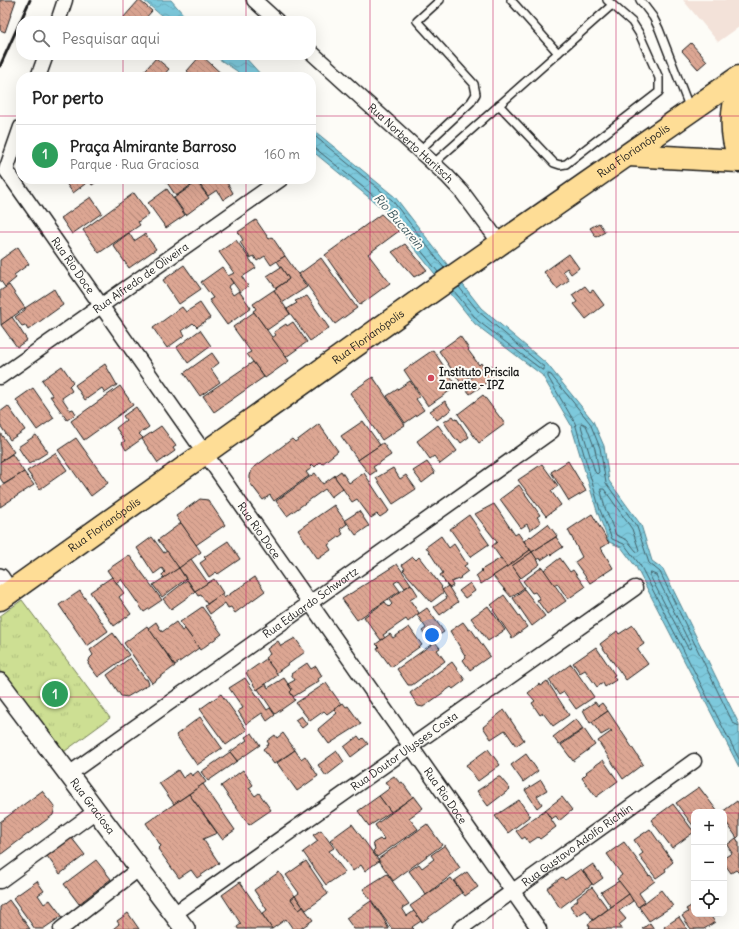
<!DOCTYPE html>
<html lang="pt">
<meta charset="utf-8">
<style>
:root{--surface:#fff;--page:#f6f6f6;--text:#222;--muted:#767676;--line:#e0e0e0;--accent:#1a73e8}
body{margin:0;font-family:Delius,sans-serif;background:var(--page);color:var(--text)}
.controls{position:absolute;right:12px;bottom:12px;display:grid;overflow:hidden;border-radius:8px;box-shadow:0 4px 16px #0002}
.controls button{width:36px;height:36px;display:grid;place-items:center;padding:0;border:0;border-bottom:1px solid var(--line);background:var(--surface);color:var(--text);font:20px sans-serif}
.you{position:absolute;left:432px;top:635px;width:14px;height:14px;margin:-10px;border:3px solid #fff;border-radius:50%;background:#1a73e8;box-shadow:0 0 0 6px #1a73e833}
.badge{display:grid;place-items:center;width:26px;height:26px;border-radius:50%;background:var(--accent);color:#fff;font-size:13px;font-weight:700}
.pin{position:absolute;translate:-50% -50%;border:2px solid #fff;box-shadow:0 1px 4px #0006}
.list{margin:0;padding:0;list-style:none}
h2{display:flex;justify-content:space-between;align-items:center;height:52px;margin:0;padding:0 16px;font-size:17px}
h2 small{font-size:13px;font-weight:400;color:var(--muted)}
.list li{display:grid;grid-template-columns:26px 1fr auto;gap:12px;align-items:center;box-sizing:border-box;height:60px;padding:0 16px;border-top:1px solid var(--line)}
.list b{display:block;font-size:15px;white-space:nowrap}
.list p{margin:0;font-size:13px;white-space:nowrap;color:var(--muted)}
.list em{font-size:13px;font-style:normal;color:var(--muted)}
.icon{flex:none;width:22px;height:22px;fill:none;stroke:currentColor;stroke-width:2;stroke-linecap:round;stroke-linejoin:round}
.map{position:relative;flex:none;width:739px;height:929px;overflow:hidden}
.search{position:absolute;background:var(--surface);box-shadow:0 4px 16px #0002;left:16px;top:16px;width:300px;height:44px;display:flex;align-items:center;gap:10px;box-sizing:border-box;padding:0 14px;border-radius:16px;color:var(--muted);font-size:15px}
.panel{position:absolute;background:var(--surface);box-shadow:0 4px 16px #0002;left:16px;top:72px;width:300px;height:112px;border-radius:16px}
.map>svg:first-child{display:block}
</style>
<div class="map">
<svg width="739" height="929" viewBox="0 0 739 929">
<defs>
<pattern id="park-tufts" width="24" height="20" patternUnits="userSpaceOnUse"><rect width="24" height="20" fill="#cddf93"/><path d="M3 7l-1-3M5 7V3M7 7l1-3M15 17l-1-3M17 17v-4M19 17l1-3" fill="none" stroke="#afbf7e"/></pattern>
<pattern id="water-waves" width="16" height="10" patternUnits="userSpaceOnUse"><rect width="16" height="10" fill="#7dc9dc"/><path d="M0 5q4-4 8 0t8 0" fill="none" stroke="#6bacbc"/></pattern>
<pattern id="building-back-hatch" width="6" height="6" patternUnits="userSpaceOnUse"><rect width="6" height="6" fill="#dca693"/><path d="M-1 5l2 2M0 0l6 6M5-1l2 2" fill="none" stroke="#bc8e7e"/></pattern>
</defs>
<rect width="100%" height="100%" fill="#fdfcf7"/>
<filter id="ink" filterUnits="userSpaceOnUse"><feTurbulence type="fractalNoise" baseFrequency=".025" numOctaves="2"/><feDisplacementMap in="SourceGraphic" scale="8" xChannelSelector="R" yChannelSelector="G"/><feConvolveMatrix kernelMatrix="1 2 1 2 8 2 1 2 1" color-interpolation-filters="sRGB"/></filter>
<g filter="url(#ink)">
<polygon fill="#f3e2d9" points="683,0 739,0 739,27 718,42"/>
<polygon fill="url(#park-tufts)" stroke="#747e58" points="22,600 110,718 61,754 0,671 0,616"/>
<g fill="url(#water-waves)" stroke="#56848f">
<polygon points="143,0 171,0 189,21 168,21"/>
<polygon points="213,55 243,55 263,77 242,77 237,71"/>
<polygon points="311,128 395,197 481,308 547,364 593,421 604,446 609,481 641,525 652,561 663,569 739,724 739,767 636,567 621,547 609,542 597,511 571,425 542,375 475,324 383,209 311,150"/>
</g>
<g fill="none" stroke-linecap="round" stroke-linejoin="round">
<g stroke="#436169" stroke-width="1">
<polyline points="311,133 392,200 444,268"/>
<polyline points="311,147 315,148 386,206 438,272"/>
<polyline points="454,291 478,321 542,370 544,370 544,367 478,311 459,287"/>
<polygon points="582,423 586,425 595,449 599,472 597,474 595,472 581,426"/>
<polygon points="601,489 604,489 632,529 639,550 638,552 636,551 627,540 616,535 605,508"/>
<polygon points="651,573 656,575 691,646 690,649 688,648 650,576"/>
<polyline points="739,726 733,723 660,572 649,563 637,527 606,483 600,448 590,423 551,375 548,374 548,377 575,423 600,510 612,539 624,544 640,565 739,759"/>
</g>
</g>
<g fill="url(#building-back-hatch)" stroke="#1c1c1c">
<polygon points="0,0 16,0 5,32 0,30"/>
<polygon points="139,0 152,11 143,21 126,21 123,18"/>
<polygon points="691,43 707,61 698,69 682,51"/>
<polygon points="201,55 225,77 194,77 187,71"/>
<polygon points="156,58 169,69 162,77 139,77"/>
<polygon points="63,179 88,179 89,181 73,193"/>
<polygon points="88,179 101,179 92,185"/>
<polygon points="168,179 187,179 191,185 176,196 166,181"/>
<polygon points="196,179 225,179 233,193 223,200 217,190 208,196"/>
<polygon points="197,182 209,198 186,215 174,198"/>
<polygon points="167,189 185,215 166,228 148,203"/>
<polygon points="134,193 149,214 138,222 140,225 99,253 83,230"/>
<polygon points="91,197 102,213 72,234 61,218"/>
<polygon points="381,214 399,231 368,254 390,283 360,305 325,255"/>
<polygon points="256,220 269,239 272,237 285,256 271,265 265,256 257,261 254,256 250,258 240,242 243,240 238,232"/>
<polygon points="599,223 605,232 596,237 590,228"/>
<polygon points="129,233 134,241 145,234 156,249 129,268 113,245"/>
<polygon points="236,240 256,268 242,277 248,286 240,292 228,276 234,273 219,252"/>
<polygon points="405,244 427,270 414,277 392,252"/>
<polygon points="18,247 29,264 14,275 16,278 5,287 0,280 0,260"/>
<polygon points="569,254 579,268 571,274 567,268 563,271 569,280 557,289 544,272"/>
<polygon points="285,256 307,287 282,303 274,290 289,279 277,261"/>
<polygon points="321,258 357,308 335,324 299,274"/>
<polygon points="184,265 201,289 179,304 163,280"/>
<polygon points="222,267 233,283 228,287 233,295 239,291 251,308 227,325 209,300 213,298 201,282"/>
<polygon points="281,267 289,279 276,288 267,276"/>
<polygon points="9,285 25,308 1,325 0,291"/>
<polygon points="585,286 590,292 593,290 604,305 586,319 574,304 577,302 572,295"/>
<polygon points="54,289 63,305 28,330 25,325 22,326 15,317 25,310 25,308"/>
<polygon points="274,290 290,314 267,330 253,311 256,309 253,304"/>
<polygon points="307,296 329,328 310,341 287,309 297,303 295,301"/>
<polygon points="200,303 210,318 197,327 193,323 182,331 185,335 167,348 153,328 182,307 186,312"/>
<polygon points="254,312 289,361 265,378 247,354 251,352 233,327"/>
<polygon points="12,317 27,340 17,347 1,325"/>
<polygon points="293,322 307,342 286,357 272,338 276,335 274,332 286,324 287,326"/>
<polygon points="200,330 211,346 188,363 177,347"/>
<polygon points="460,336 469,349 468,350 479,365 481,363 483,367 461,383 439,351"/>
<polygon points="433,350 457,386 428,406 404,370"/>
<polygon points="212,353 219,363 211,369 220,382 200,396 184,373"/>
<polygon points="253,362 264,377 214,412 203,396"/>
<polygon points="105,364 117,385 105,393 102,388 85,400 75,385"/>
<polygon points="491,365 498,375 470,394 462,384"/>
<polygon points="62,366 73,382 69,386 72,391 62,398 70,410 73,409 76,414 67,420 50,396 53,396 42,380"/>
<polygon points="373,377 405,425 382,440 350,393"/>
<polygon points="410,381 420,396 416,399 424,410 405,423 387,396"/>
<polygon points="120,386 133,405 84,440 71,421"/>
<polygon points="33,388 54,418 37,430 16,400"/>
<polygon points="483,395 505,424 479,443 458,414"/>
<polygon points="445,401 451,410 437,420 430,411"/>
<polygon points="8,406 25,430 10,440 0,425 0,412"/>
<polygon points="136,407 149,427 139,434 143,438 126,450 122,443 125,441 116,428 126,420 123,416"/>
<polygon points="453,416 456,420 457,419 469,437 461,443 458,439 456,440 444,422"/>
<polygon points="363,421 380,445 358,460 341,436"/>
<polygon points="319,424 338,451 322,464 320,462 315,467 312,464 310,466 312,468 306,472 309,476 274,501 270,495 263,500 250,483 250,476 252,469 292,439 295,442"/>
<polygon points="438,425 457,451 440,464 434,456 430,459 417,441"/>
<polygon points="161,426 176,446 173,448 175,451 158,463 142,439"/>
<polygon points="0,433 14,452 0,462"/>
<polygon points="36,435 48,452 29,464 18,447"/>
<polygon points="76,438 108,483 91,496 58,450"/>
<polygon points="383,443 391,455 373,467 376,471 370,475 358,460"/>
<polygon points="55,453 67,470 40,489 27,471"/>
<polygon points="12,454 24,472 4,484 0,478 0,462"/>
<polygon points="568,461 586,491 569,501 551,472"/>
<polygon points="427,462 435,473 422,483 413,471"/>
<polygon points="542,464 558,486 551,491 561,505 546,516 518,480"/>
<polygon points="393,468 400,479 406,475 416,489 393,504 376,478"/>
<polygon points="341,471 349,483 364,473 389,511 380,517 377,514 371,518 357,499 352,502 334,476"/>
<polygon points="24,472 34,485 0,507 0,487"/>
<polygon points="315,473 323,484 334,476 343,488 331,497 325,489 287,516 276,501"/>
<polygon points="519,485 540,515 537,517 541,522 530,530 527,524 521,528 500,499"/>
<polygon points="200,499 208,500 225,525 196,545 176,516"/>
<polygon points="494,504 515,535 518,533 530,550 507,567 492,546 497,542 475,514"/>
<polygon points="334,505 347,524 340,529 343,534 328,545 331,550 318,559 298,530"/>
<polygon points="359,511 369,526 356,535 345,520"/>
<polygon points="592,514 609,543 601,548 613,568 590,583 575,562 582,557 568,530"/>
<polygon points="469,515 489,544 470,557 450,529"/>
<polygon points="181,523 201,552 179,568 158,540"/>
<polygon points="548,524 557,536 532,552 524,541 530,536 531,537"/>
<polygon points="441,536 449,548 454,544 467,564 464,566 468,571 460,577 461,578 451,582 453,586 449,588 440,575 443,573 426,547"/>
<polygon points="152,537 164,553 167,551 179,568 164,578 162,575 165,572 162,568 154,574 137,548"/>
<polygon points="556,537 563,547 551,555 550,554 541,560 540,558 537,560 532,552"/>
<polygon points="228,541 240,559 218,574 216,572 209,577 200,563 206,559 204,557"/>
<polygon points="530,550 532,552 512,566 511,564"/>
<polygon points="532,552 540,564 521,578 512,566"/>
<polygon points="129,555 162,600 144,612 121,579 116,583 107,570"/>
<polygon points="413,557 416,560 419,557 442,587 441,588 444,592 431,602 403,570 405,569 402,565"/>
<polygon points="501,558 507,567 481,584 476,576 482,571 481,570"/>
<polygon points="560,558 570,572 573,570 585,587 568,599 557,583 554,585 544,570"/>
<polygon points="191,559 208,583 195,591 179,568"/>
<polygon points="397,564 411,584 405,588 399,580 394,583 400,591 357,620 342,599"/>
<polygon points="511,564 520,577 518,579 524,588 511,597 493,576"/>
<polygon points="542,567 566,601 547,614 537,600 540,599 535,592 532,593 523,581"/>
<polygon points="179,568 186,579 162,597 153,585"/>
<polygon points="112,577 124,593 119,597 131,614 114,626 90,592"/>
<polygon points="255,577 265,591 235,613 231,607 228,608 225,603 210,614 205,606 221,594 224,598"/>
<polygon points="214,579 223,593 207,604 201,595 198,596 195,591"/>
<polygon points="187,580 195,592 171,609 163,599"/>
<polygon points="470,583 475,591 465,598 459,591"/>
<polygon points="411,584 418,595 410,600 419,613 408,622 406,619 383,635 385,638 381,640 364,617 385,602 389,607 392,604 389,600"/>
<polygon points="448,586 458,602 440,615 434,607 447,598 442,590"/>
<polygon points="524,589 545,616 532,626 513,598"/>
<polygon points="80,591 108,631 87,646 59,605"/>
<polygon points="504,595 527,627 512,638 493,610 494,609 491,605"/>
<polygon points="488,606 505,630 488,641 471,618"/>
<polygon points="202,607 222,634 200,650 180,622"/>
<polygon points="427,608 444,632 430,641 422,631 426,628 417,615"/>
<polygon points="156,622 162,632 176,622 182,631 185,629 199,648 175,665 148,628"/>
<polygon points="463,622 469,630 471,629 490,656 470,670 463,660 466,657 450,631"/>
<polygon points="633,625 644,644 637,649 648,664 626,680 600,644 617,631 619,634"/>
<polygon points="147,626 175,666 152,683 124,643"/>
<polygon points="409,627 422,645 391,667 377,648 379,647 376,644 390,634 393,638"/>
<polygon points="113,633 129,655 98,677 88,664 90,658 93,655 90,650"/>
<polygon points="295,638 305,652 276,673 265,658 270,654 267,649 278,641 281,646"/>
<polygon points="435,642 440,648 437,650 445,661 412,685 408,685 397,669"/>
<polygon points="596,647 615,675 613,676 616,680 605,687 603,683 597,687 585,670 580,673 573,663"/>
<polygon points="130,658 145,679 147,679 149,684 127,697 121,696 107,675"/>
<polygon points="266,659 278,675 257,690 246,673"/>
<polygon points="452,662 465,680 453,689 451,687 423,707 418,706 410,693"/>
<polygon points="307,663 311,669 316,666 322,676 318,679 319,681 293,697 290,692 292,690 288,684 295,680 291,674"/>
<polygon points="571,664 594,697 576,709 564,692 559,695 549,680"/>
<polygon points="245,678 267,710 270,708 275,715 267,721 262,713 246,724 238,711 243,708 229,688"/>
<polygon points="284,678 292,690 290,692 295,700 275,714 258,689 266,684 268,688"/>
<polygon points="547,681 569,715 553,726 543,713 540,715 532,703 535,701 528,693 539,684 540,686"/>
<polygon points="326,683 341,704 327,714 324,711 310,721 296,703"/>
<polygon points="221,694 247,730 226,745 200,709"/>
<polygon points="595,702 598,706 602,703 608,711 590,723 583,710"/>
<polygon points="343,703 346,707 348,706 361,724 329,744 318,729 337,713 334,710"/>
<polygon points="504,710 524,740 516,746 505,730 491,739 483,727"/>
<polygon points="608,711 643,764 623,779 598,741 612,731 610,730 601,735 592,722"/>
<polygon points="301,716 307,724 302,728 295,720"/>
<polygon points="200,717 222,748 197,765 176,735"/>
<polygon points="576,719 583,729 559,745 553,737"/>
<polygon points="584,729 595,745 573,761 561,745"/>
<polygon points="252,733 260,745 237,761 230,752 247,740 245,737"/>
<polygon points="283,733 295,750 274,764 263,749 269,744 267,741 275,735 277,738"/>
<polygon points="358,736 361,740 363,738 368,744 351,757 344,747"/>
<polygon points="488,749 500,765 478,781 466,765"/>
<polygon points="295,750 301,759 305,756 318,776 297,791 277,763"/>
<polygon points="337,751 344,762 326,776 318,765"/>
<polygon points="230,752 237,761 208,781 201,772"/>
<polygon points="526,754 538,771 523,782 511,765"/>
<polygon points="603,760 618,781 596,797 582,778 587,773 586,772"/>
<polygon points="178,770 183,778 190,773 192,776 198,771 206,782 174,804 159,783"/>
<polygon points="243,770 253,785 249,788 255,796 259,793 271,810 249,825 221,786"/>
<polygon points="394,776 400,783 402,782 413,797 391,812 379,796 390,788 385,782"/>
<polygon points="498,777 500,777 510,789 488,806 477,791"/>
<polygon points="541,780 547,790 537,796 542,804 537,808 525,790"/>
<polygon points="203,784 235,830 222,839 189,794"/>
<polygon points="699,787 718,812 694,812 694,827 676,803"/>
<polygon points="42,791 55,807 53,815 0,855 0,822"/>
<polygon points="189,794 217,833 203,839 219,863 197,878 191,870 179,878 158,849 161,846 146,823"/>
<polygon points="379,796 391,812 369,826 358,811"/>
<polygon points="414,796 423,808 409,818 418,829 377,857 373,851 375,849 373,843 380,839 382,841 384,839 375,825"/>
<polygon points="562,797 572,810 559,821 556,816 551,819 545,810"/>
<polygon points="519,800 530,816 508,833 495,816"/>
<polygon points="737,801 739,804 739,836 737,838 724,819 724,812 722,812"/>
<polygon points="673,804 694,832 672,848 651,820"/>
<polygon points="545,810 556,827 540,839 538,837 529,843 525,837 522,839 516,831"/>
<polygon points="352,824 379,861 365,871 361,865 353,871 330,840"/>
<polygon points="427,824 442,845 393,881 378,859"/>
<polygon points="650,829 673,862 665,869 666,871 656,878 639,856 643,853 634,840"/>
<polygon points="321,830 334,848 329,851 345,872 326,885 303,852 318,841 313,835"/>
<polygon points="71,837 85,855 60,874 47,856"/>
<polygon points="736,838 739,843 739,873 736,870 731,873 724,863 724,858 732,853 727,845"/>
<polygon points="624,842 649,876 650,875 655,881 639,893 645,902 638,907 617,879 622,875 607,854"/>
<polygon points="445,845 460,868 426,895 409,871 419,864 422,868 434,859 431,855"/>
<polygon points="96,860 111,879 79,904 64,884"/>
<polygon points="306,861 328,894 306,910 295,896 299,893 286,875"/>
<polygon points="593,864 603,878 593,885 583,871"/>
<polygon points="581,869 592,884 560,908 547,888 562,877 565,880"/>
<polygon points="279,872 295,896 291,899 299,910 303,907 313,920 300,929 293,929 286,919 272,929 262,914 267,910 254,890"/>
<polygon points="467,872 478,887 465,896 454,881"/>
<polygon points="387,874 409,904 402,908 407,916 414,911 421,921 412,927 414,929 392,929 363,889"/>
<polygon points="451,878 462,893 422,922 410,906"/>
<polygon points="37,881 44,891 38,895 44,904 50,900 62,916 43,929 35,929 13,898"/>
<polygon points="619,881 629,894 611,907 601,892"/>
<polygon points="240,882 262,914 272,929 238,929 237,927 241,924 222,895"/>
<polygon points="592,887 608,909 593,920 586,910 577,916 570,906 578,900 577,898"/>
<polygon points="661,890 673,906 649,921 639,907"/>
<polygon points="629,894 633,901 619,911 626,919 619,925 622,929 588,929 590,927 588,924"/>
<polygon points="295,896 303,907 299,910 291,899"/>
<polygon points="9,900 30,929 0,929 0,907"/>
<polygon points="371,901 383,918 389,929 354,929 346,918"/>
<polygon points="694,904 694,914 709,914 715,922 704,929 691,929 682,916 688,912 686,909"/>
<polygon points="128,913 139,929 113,929 119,924 117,921"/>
<polygon points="679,917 687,929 665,929 664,927"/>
<polygon points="650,923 654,929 642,929"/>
</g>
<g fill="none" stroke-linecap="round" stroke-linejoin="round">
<defs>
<g id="service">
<polyline points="511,0 558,53"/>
<polyline points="640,0 653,17 659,29 690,109"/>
<polyline points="499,105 554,163 560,165 566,164 659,92 659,78 639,33 632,22 607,0"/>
<polyline points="420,150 471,102 476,94 474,84 417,21 440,0"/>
<polyline points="434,163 612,5"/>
</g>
<g id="minor">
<polyline points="254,0 277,21"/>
<polyline points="58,21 65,0"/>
<path id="s1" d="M311,52l136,124 15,16 38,51"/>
<polyline points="38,77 46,55"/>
<path id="s2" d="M21,127l-15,43 533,759"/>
<path id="s3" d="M0,377l281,-198"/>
<path id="s4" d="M69,774l483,-343"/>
<polyline points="0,881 96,811"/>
<path id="s5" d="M174,914l461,-326"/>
<polyline points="61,929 140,868"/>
<path id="s6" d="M460,929l234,-168"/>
</g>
<polyline id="tertiary" points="0,577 10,592"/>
<g id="secondary">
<path id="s7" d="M0,683l185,246"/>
</g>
<g id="primary">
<path d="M739,87c-8,22 -9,48 0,70"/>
<polyline points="628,155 739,161"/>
<path id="s8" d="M0,599l435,-310 304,-212"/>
</g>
</defs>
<use href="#service" stroke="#1c1c1c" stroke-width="10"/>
<use href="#minor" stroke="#1c1c1c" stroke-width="17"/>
<use href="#tertiary" stroke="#1c1c1c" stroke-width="20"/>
<use href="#secondary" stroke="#1c1c1c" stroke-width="22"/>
<use href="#primary" stroke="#1c1c1c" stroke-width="25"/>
<use href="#service" stroke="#fdfcf7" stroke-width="7"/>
<use href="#minor" stroke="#fdfcf7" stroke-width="14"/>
<use href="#tertiary" stroke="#fdfcf7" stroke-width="17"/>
<use href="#secondary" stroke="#fdfcf7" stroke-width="19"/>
<use href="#primary" stroke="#fedd96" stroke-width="22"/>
<polyline stroke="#1c1c1c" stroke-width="3" points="0,66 30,0"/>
</g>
</g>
<path fill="none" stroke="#c2185b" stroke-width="1" stroke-opacity="0.55" d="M123,0v21M246,0v21M370,0v929M493,0v929M616,0v929M123,55v22M246,55v22M0,116h21M311,116h428M123,179v750M246,179v750M0,232h739M0,348h739M0,464h739M0,581h739M0,697h739M0,813h694M724,813h15"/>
<circle fill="#d1495b" stroke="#fdfcf7" stroke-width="1.5" cx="431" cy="378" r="4"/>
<g text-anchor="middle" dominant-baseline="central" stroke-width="4" stroke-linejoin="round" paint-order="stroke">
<g font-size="11" fill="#1c1c1c" stroke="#fdfcf7">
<text stroke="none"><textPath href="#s1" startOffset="135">Rua Norberto Haritsch</textPath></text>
<text stroke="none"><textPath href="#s8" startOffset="776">Rua Florianópolis</textPath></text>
<text stroke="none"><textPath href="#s2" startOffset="162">Rua Rio Doce</textPath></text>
<text stroke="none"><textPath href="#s3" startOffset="172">Rua Alfredo de Oliveira</textPath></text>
<text stroke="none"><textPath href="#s8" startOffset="452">Rua Florianópolis</textPath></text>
<text stroke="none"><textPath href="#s8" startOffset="128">Rua Florianópolis</textPath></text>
<text stroke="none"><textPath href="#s2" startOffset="486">Rua Rio Doce</textPath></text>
<text stroke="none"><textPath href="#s4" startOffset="296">Rua Eduardo Schwartz</textPath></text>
<text stroke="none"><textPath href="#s5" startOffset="282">Rua Doutor Ulysses Costa</textPath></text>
<text stroke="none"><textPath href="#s2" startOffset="810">Rua Rio Doce</textPath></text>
<text stroke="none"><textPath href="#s7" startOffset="154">Rua Graciosa</textPath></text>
<text stroke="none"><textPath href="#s6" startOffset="144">Rua Gustavo Adolfo Richlin</textPath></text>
</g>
<g font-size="11" font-weight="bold" fill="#1c1c1c" stroke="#fdfcf7" text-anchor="start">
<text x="439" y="372">Instituto Priscila<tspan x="439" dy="13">Zanette - IPZ</tspan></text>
</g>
<g font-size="12" font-style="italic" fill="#3e595f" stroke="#fdfcf7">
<text transform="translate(399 221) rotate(49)">Rio Bucarein</text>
</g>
</g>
</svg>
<div class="controls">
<button>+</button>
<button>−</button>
<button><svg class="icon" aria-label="locate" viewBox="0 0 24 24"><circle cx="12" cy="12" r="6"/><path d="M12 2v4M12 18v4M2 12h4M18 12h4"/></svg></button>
</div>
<div class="you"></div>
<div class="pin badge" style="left:55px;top:694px;background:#2e9e5b">1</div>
<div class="search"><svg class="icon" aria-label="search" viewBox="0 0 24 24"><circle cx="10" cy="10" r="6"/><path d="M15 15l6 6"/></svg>Pesquisar aqui</div>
<section class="panel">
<h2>Por perto<small></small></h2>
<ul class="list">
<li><span class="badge" style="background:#2e9e5b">1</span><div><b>Praça Almirante Barroso</b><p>Parque · Rua Graciosa</p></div><em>160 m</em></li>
</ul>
</section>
</div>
